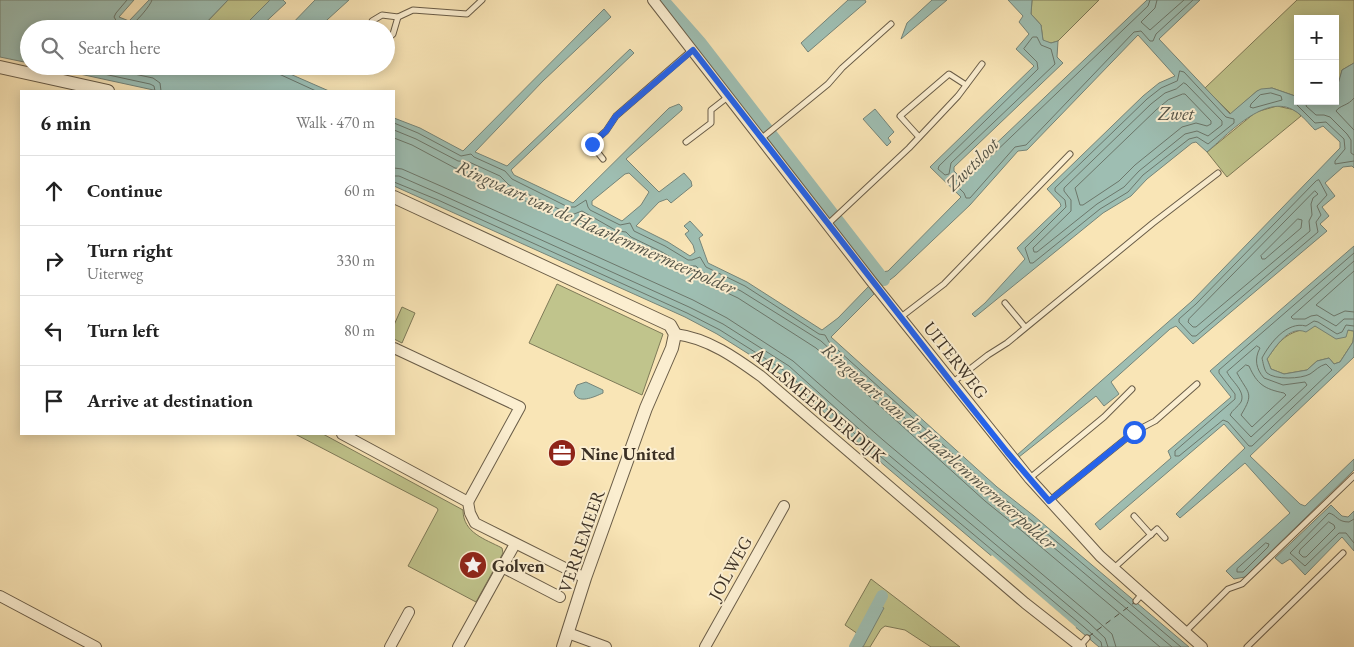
<!DOCTYPE html>
<meta charset="utf-8">
<style>
:root{--surface:#fff;--page:#f2f2f2;--text:#222;--muted:#767676;--line:#e0e0e0}
body{margin:0;font-family:"EB Garamond",serif;background:var(--page);color:var(--text)}
.controls{position:absolute;right:15px;top:15px;display:grid;overflow:hidden;border-radius:0px;box-shadow:0 2px 12px #0003}
.controls button{width:45px;height:45px;display:grid;place-items:center;padding:0;border:0;border-bottom:1px solid var(--line);background:var(--surface);color:var(--text);font:25px sans-serif}
.stop{position:absolute;width:15px;height:15px;margin:-11px;border:4px solid #2563eb;border-radius:50%;background:#fff}
.stop.end{background:#2563eb;border-color:#fff;box-shadow:0 1px 5px #0008}
.list{margin:0;padding:0;list-style:none}
h2{display:flex;justify-content:space-between;align-items:center;height:65px;margin:0;padding:0 20px;font-size:21px}
h2 small{font-size:16px;font-weight:400;color:var(--muted)}
.list li{display:grid;grid-template-columns:32px 1fr auto;gap:15px;align-items:center;box-sizing:border-box;height:70px;padding:0 20px;border-top:1px solid var(--line)}
.list b{display:block;font-size:19px;white-space:nowrap}
.list p{margin:0;font-size:16px;white-space:nowrap;color:var(--muted)}
.list em{font-size:16px;font-style:normal;color:var(--muted)}
.icon{flex:none;width:28px;height:28px;fill:none;stroke:currentColor;stroke-width:2;stroke-linecap:round;stroke-linejoin:round}
.map{position:relative;flex:none;width:1354px;height:647px;overflow:hidden}
.search{position:absolute;background:var(--surface);box-shadow:0 2px 12px #0003;left:20px;top:20px;width:375px;height:55px;display:flex;align-items:center;gap:12px;box-sizing:border-box;padding:0 18px;border-radius:28px;color:var(--muted);font-size:19px}
.panel{position:absolute;background:var(--surface);box-shadow:0 2px 12px #0003;left:20px;top:90px;width:375px;height:345px;border-radius:0px}
.map>svg:first-child{display:block}
</style>
<div class="map">
<svg width="1354" height="647" viewBox="0 0 1354 647">
<rect width="100%" height="100%" fill="#f9e5b6"/>
<filter id="stains"><feTurbulence type="fractalNoise" baseFrequency=".004" numOctaves="4"/><feColorMatrix values="0 0 0 0 .2 0 0 0 0 .09 0 0 0 0 .02 0 0 0 .5 -.17"/></filter>
<radialGradient id="worn" r=".72"><stop offset=".6" stop-color="#630" stop-opacity="0"/><stop offset="1" stop-color="#630" stop-opacity=".3"/></radialGradient>
<g fill="#c0c48c" stroke="#7e7a58">
<polygon points="228,0 270,0 270,1 241,29 200,29"/>
<polygon points="1032,0 1099,0 1058,41 1051,43 1043,41 1041,25 1031,14"/>
<polygon points="1297,0 1354,0 1354,63 1342,70 1337,94 1335,95 1335,19 1298,19 1298,97 1272,88 1257,91 1231,114 1205,88"/>
<polygon points="1277,106 1295,110 1301,116 1227,177 1207,152 1256,112"/>
<polygon points="557,284 663,334 642,395 529,343"/>
<polygon points="402,307 415,313 402,343 394,339 394,325"/>
<path d="M1315,326l39,5 -1,11 -13,20 -6,2 -5,-6 -12,3 -10,9 -23,4 -13,-5 -4,-10c16,-24 21,-26 48,-33z"/>
<path d="M295,434h28l140,76c0,23 22,29 39,38l1,5 -27,49 -68,-36 30,-56 -1,-2z"/>
<polygon points="871,579 960,647 931,647 905,630 885,626 881,629 870,647 851,647 858,634 845,625"/>
</g>
<g fill="#9ebeb2" stroke="#768579" fill-rule="evenodd">
<polygon points="0,0 134,0 119,17 129,21 149,0 228,0 200,29 29,29 29,63 0,57"/>
<polygon points="270,0 283,0 286,3 258,29 241,29"/>
<polygon points="315,0 349,0 317,29 287,29"/>
<polygon points="848,0 865,0 866,2 808,52 801,43"/>
<polygon points="932,0 947,0 901,39 907,23"/>
<path d="M1008,0h24l-1,14 10,11 2,15 8,3 7,-2 -1,16 6,6 -109,104v4l4,4h5l184,-175h53l-41,39 71,75 27,-23 4,-2 11,-1 26,9v4h37v-6l7,-25 12,-7v105l-2,-2 -9,1 -18,16 10,13 -13,11 7,9 -9,8 7,7 -134,113 -17,-18 -6,3 -59,53 8,12 -15,12 -8,-10 -77,61 -2,-2 175,-154 148,-153v-6l-17,-16 -8,4c-6,-6 -13,-15 -20,-19 -29,-19 -68,24 -88,41l-11,-10 -4,1 -45,36 -16,17 -28,17 -128,104 -3,-3 13,-11 40,-44 -8,-11 44,-42 -1,-3 -13,-14 96,-93 16,-13 16,-7 -37,-41 -111,115 -9,1 -48,54 -75,71 -13,10 -7,-8 7,-6 6,-1 73,-74 -31,-30 104,-101 -18,-17 13,-15 -10,-12 4,-6z"/>
<path d="M604,9l7,8 -68,64 -68,71 32,14 123,-117 4,4 -123,117 3,5 59,28 96,-95 10,-4 3,3v3l-56,49 33,33 25,-19 7,8 1,5 -21,17 -4,-4 -8,3 -23,24 32,16 22,14 5,-4 -2,-7 -8,-11 4,-3 -5,-5 6,-5 13,14 -4,3 9,25 39,19 75,48 16,-12 31,-32 5,8 -43,43 166,150 37,29 155,131h-90l-228,-193 -89,-79 -65,-41 -32,-17 -291,-131v-68l26,10 43,23zM629,173l20,19 -8,13 -19,16 -30,-16v-4l33,-27z"/>
<polygon points="43,66 279,66 281,70 329,91 158,91"/>
<polygon points="875,109 894,132 888,138 891,142 887,146 863,119"/>
<path d="M1354,246v111l-104,99 50,48 5,2 49,-47v11l-109,107 -11,2 -8,-8 64,-58 -45,-50 -65,55 -4,-4 69,-66 -21,-24 -124,106 -5,-6 76,-66 -3,-7 63,-54 -21,-26zM1315,326l21,13 10,-2 2,-7 6,1 -1,11 -13,20 -6,2 -5,-6 -12,3 -10,9 -23,4 -13,-5 -4,-10c9,-13 22,-34 39,-27z"/>
<path d="M586,382l17,8v3c-9,4 -26,12 -29,-1l3,-7z"/>
<polygon points="1331,505 1342,516 1348,517 1354,511 1354,551 1342,537 1305,575 1290,559 1282,564 1275,558"/>
<polygon points="876,605 884,608 863,647 853,647"/>
</g>
<polygon fill="#f9e5b6" points="992,555 1076,627 1075,629 990,557"/>
<g fill="none" stroke-linecap="round" stroke-linejoin="round">
<g stroke="#6c776b" stroke-width="1">
<path d="M127,0l-11,13 -2,4 3,5c4,1 9,4 13,3 5,-1 21,-20 22,-25"/>
<polyline points="1150,0 1148,6 967,179 955,181 955,184 964,193 966,198 970,198 1015,147 1026,145 1134,32 1141,31 1150,41 1153,41 1156,34 1193,0"/>
<polyline points="1157,0 1155,8 1141,22 1150,30 1184,0"/>
<polygon points="1033,37 1037,37 1041,45 1051,49 1055,64 951,163 949,174 945,175 938,169 939,166 1038,69 1037,62 1024,49"/>
<polyline points="67,66 150,84 154,86 155,91"/>
<polyline points="96,66 153,78 160,83 161,91"/>
<polyline points="275,66 279,74 316,91"/>
<polygon points="1180,71 1184,72 1226,117 1234,119 1234,123 1208,144 1197,137 1189,139 1143,175 1128,192 1100,209 1033,263 1030,263 1025,248 1066,207 1065,200 1055,191 1055,188 1147,99 1161,88 1177,81"/>
<polygon points="1184,83 1186,84 1222,121 1222,125 1208,136 1197,131 1185,134 1139,171 1124,187 1097,204 1037,252 1034,252 1033,248 1071,211 1071,200 1064,191 1064,188 1151,104 1165,93 1176,89"/>
<polygon points="1271,93 1281,96 1282,100 1253,108 1250,107 1251,104 1260,95"/>
<polygon points="1183,94 1185,94 1211,121 1211,124 1207,126 1196,123 1182,127 1135,165 1119,181 1083,205 1080,205 1075,188 1156,110 1168,100"/>
<path d="M1354,98c-6,8 -14,7 -18,13l18,19"/>
<polyline points="1299,101 1297,103 1297,105 1315,123 1326,122 1344,139 1345,149 1335,161 1335,164 1354,161"/>
<polyline points="1308,101 1306,106 1316,115 1324,115 1330,117 1347,134 1351,140 1351,153 1354,155"/>
<polyline points="394,123 418,133 461,156 471,154 474,157 505,171 512,179 568,207 575,207 586,200 588,207 590,210 620,225 630,223 634,231 665,246 688,260 692,260 700,257 706,267 745,286 819,334 825,335 829,342 994,491 1031,520 1181,647"/>
<polyline points="394,130 416,139 458,161 469,162 500,176 509,185 565,212 574,214 582,211 617,231 626,232 631,237 662,252 685,266 696,266 702,272 741,291 821,341 990,496 1027,525 1172,647"/>
<polyline points="394,138 412,145 455,168 468,170 495,182 505,191 562,219 573,221 581,220 614,238 623,240 681,272 693,274 700,280 738,298 816,348 985,501 1022,531 1160,647"/>
<polyline points="394,168 402,169 443,187 693,300 727,318 793,361 883,440 1093,617 1112,634 1116,647"/>
<polyline points="394,176 399,176 440,194 689,307 723,324 789,366 878,446 1088,622 1105,638 1108,647"/>
<polygon points="1319,180 1327,195 1317,206 1321,215 1316,222 1318,232 1196,336 1192,336 1179,322 1179,319 1196,304 1316,181"/>
<polyline points="394,182 438,200 687,313 720,330 785,371 874,451 1084,627 1101,642 1102,647"/>
<polygon points="1315,191 1318,194 1313,198 1311,204 1312,215 1309,221 1310,231 1196,327 1193,327 1188,322 1189,319"/>
<polygon points="1298,219 1302,220 1301,228 1265,259 1262,259 1261,256"/>
<path d="M1354,253l-135,117v3l16,21v5l-60,52v5h4l44,-36 5,2 21,24h3l80,-76 -6,-6c-7,2 -10,6 -16,10 -9,5 -35,6 -43,-1 -3,-3 -4,-11 -5,-15 8,-15 25,-37 44,-32l8,-5 4,1 19,12 5,-2 4,-7 8,1"/>
<polyline points="1354,261 1291,317 1293,319 1305,319 1311,316 1317,315 1336,326 1344,319 1354,319"/>
<polyline points="1354,271 1316,305 1334,316 1345,311 1354,312"/>
<path d="M1257,346l3,2c-6,11 -4,21 4,30l19,7 22,-3 2,3 -56,52 -21,-22c2,-5 8,-8 11,-13 5,-11 -10,-21 -14,-30z"/>
<path d="M1246,365l3,1c8,18 15,23 35,27l2,2 -34,32 -11,-12c14,-23 7,-21 -4,-42z"/>
<path d="M1354,519l-5,3c-12,0 -12,-7 -20,-9l-39,40 15,13 34,-33h7l8,10"/>
<polygon points="1329,522 1334,525 1335,528 1306,557 1303,557 1299,553 1300,550"/>
<polygon points="1266,543 1269,544 1268,547 1243,572 1237,572 1237,569"/>
</g>
<g stroke="#9ebeb2" stroke-width="12">
<polyline points="663,0 700,42 884,280"/>
<polyline points="855,647 882,596"/>
</g>
<polyline stroke="#545448" stroke-width="1" stroke-dasharray="6 5" stroke-linecap="butt" points="1088,637 1135,602"/>
<defs>
<g id="service">
<polyline points="370,29 372,21 382,15 398,17 413,10 467,14 482,0"/>
<polyline points="386,40 393,34 398,17"/>
<polyline points="919,137 900,116 949,74 966,85"/>
<polyline points="762,138 828,84 842,68 891,24"/>
<polyline points="686,142 711,123 711,110 729,96"/>
<polyline points="603,159 591,144 606,131 616,116 692,50"/>
<polyline points="828,224 909,148 958,96 982,64"/>
<polyline points="1005,303 1025,327"/>
<polyline points="901,317 944,284 1070,154"/>
<polyline points="952,383 988,355 1007,343 1153,223 1218,173"/>
<polyline points="1030,478 1104,417 1132,389"/>
<polyline points="1049,501 1134,432 1155,421 1197,384"/>
<polyline points="1134,516 1151,535"/>
<polyline points="1114,568 1157,529 1165,538"/>
<polyline points="1136,601 1142,594"/>
<polyline points="1185,632 1228,589 1242,584 1354,476"/>
<polyline points="1080,646 1087,638"/>
<polyline points="1247,647 1343,553"/>
</g>
<g id="minor">
<polyline points="653,0 872,282 1030,479 1100,556 1202,647"/>
<path d="M675,334c33,4 61,24 87,43l263,226 56,44"/>
<polyline points="394,348 520,407 468,502"/>
<polyline points="342,434 468,502 470,513 475,523 585,578"/>
<polyline points="502,567 560,597"/>
<polyline points="0,596 96,647"/>
<polyline points="568,633 606,647"/>
<polyline points="390,647 409,612"/>
<polyline points="458,647 515,544"/>
<polyline points="705,647 784,506"/>
</g>
<g id="tertiary">
<polyline points="0,67 108,91"/>
<polyline points="394,197 670,325 675,334 672,348 646,408 585,578 563,647"/>
</g>
</defs>
<use href="#service" stroke="#6a5d48" stroke-width="7"/>
<use href="#minor" stroke="#6a5d48" stroke-width="12"/>
<use href="#tertiary" stroke="#6a5d48" stroke-width="14"/>
<use href="#service" stroke="#fbeed0" stroke-width="5"/>
<use href="#minor" stroke="#fbeed0" stroke-width="10"/>
<use href="#tertiary" stroke="#fbeed0" stroke-width="12"/>
</g>
<g fill="none" stroke-linecap="round" stroke-linejoin="round">
<polyline stroke="#2563eb" stroke-width="6" points="592,144 606,131 616,116 693,50 952,383 1007,452 1049,501 1134,432"/>
</g>
<defs>
<symbol id="office-disc" viewBox="-11 -11 22 22"><circle r="9.5" fill="#8f2418" stroke="#fbeed0"/><path d="M-6-3h4V-5.5h4V-3h4V5H-6ZM-1-4.5V-3h2v-1.5ZM-6 0V1H6V0Z" fill="#fff"/></symbol>
<symbol id="sight-disc" viewBox="-11 -11 22 22"><circle r="9.5" fill="#8f2418" stroke="#fbeed0"/><path d="M0-6L1.8-2.2L6-1.7L2.9 1.2L3.7 5.4L0 3.3L-3.7 5.4L-2.9 1.2L-6-1.7L-1.8-2.2Z" fill="#fff"/></symbol>
</defs>
<g fill-rule="evenodd">
<use href="#office-disc" x="546" y="437" width="32" height="32"/>
<use href="#sight-disc" x="457" y="549" width="32" height="32"/>
</g>
<g text-anchor="middle" dominant-baseline="central" stroke-width="4" stroke-linejoin="round" paint-order="stroke">
<g font-size="18" fill="#3b3024" stroke="#fbeed0">
<text transform="translate(956 360) rotate(52)">UITERWEG</text>
<text transform="translate(819 405) rotate(40)">AALSMEERDERDIJK</text>
<text transform="translate(581 541) rotate(-71)">VERREMEER</text>
<text transform="translate(730 568) rotate(-61)">JOLWEG</text>
</g>
<g font-size="18" font-weight="bold" fill="#3b3024" stroke="#fbeed0" text-anchor="start">
<text x="581" y="453">Nine United</text>
<text x="492" y="565">Golven</text>
</g>
<g font-size="19" font-style="italic" fill="#545448" stroke="#fbeed0">
<text x="1176" y="113">Zwet</text>
<text transform="translate(972 164) rotate(-45)">Zwetsloot</text>
<text transform="translate(596 227) rotate(24)">Ringvaart van de Haarlemmermeerpolder</text>
<text transform="translate(939 446) rotate(41)">Ringvaart van de Haarlemmermeerpolder</text>
</g>
</g>
<rect width="100%" height="100%" filter="url(#stains)"/>
<rect width="100%" height="100%" fill="url(#worn)"/>
</svg>
<div class="controls">
<button>+</button>
<button>−</button>
</div>
<div class="stop" style="left:1134px;top:432px"></div>
<div class="stop end" style="left:592px;top:144px"></div>
<div class="search"><svg class="icon" aria-label="search" viewBox="0 0 24 24"><circle cx="10" cy="10" r="6"/><path d="M15 15l6 6"/></svg>Search here</div>
<section class="panel">
<h2>6 min<small>Walk · 470 m</small></h2>
<ul class="list">
<li><svg class="icon" aria-label="ahead" viewBox="0 0 24 24"><path d="M12 20V5M6 11l6-6 6 6"/></svg><div><b>Continue</b></div><em>60 m</em></li>
<li><svg class="icon" aria-label="right" viewBox="0 0 24 24"><path d="M7 20v-9h11M14 6l5 5-5 5"/></svg><div><b>Turn right</b><p>Uiterweg</p></div><em>330 m</em></li>
<li><svg class="icon" aria-label="left" viewBox="0 0 24 24"><path d="M17 20v-9H6M10 6l-5 5 5 5"/></svg><div><b>Turn left</b></div><em>80 m</em></li>
<li><svg class="icon" aria-label="arrive" viewBox="0 0 24 24"><path d="M6 21V4h12l-3 4 3 4H6"/></svg><div><b>Arrive at destination</b></div></li>
</ul>
</section>
</div>
